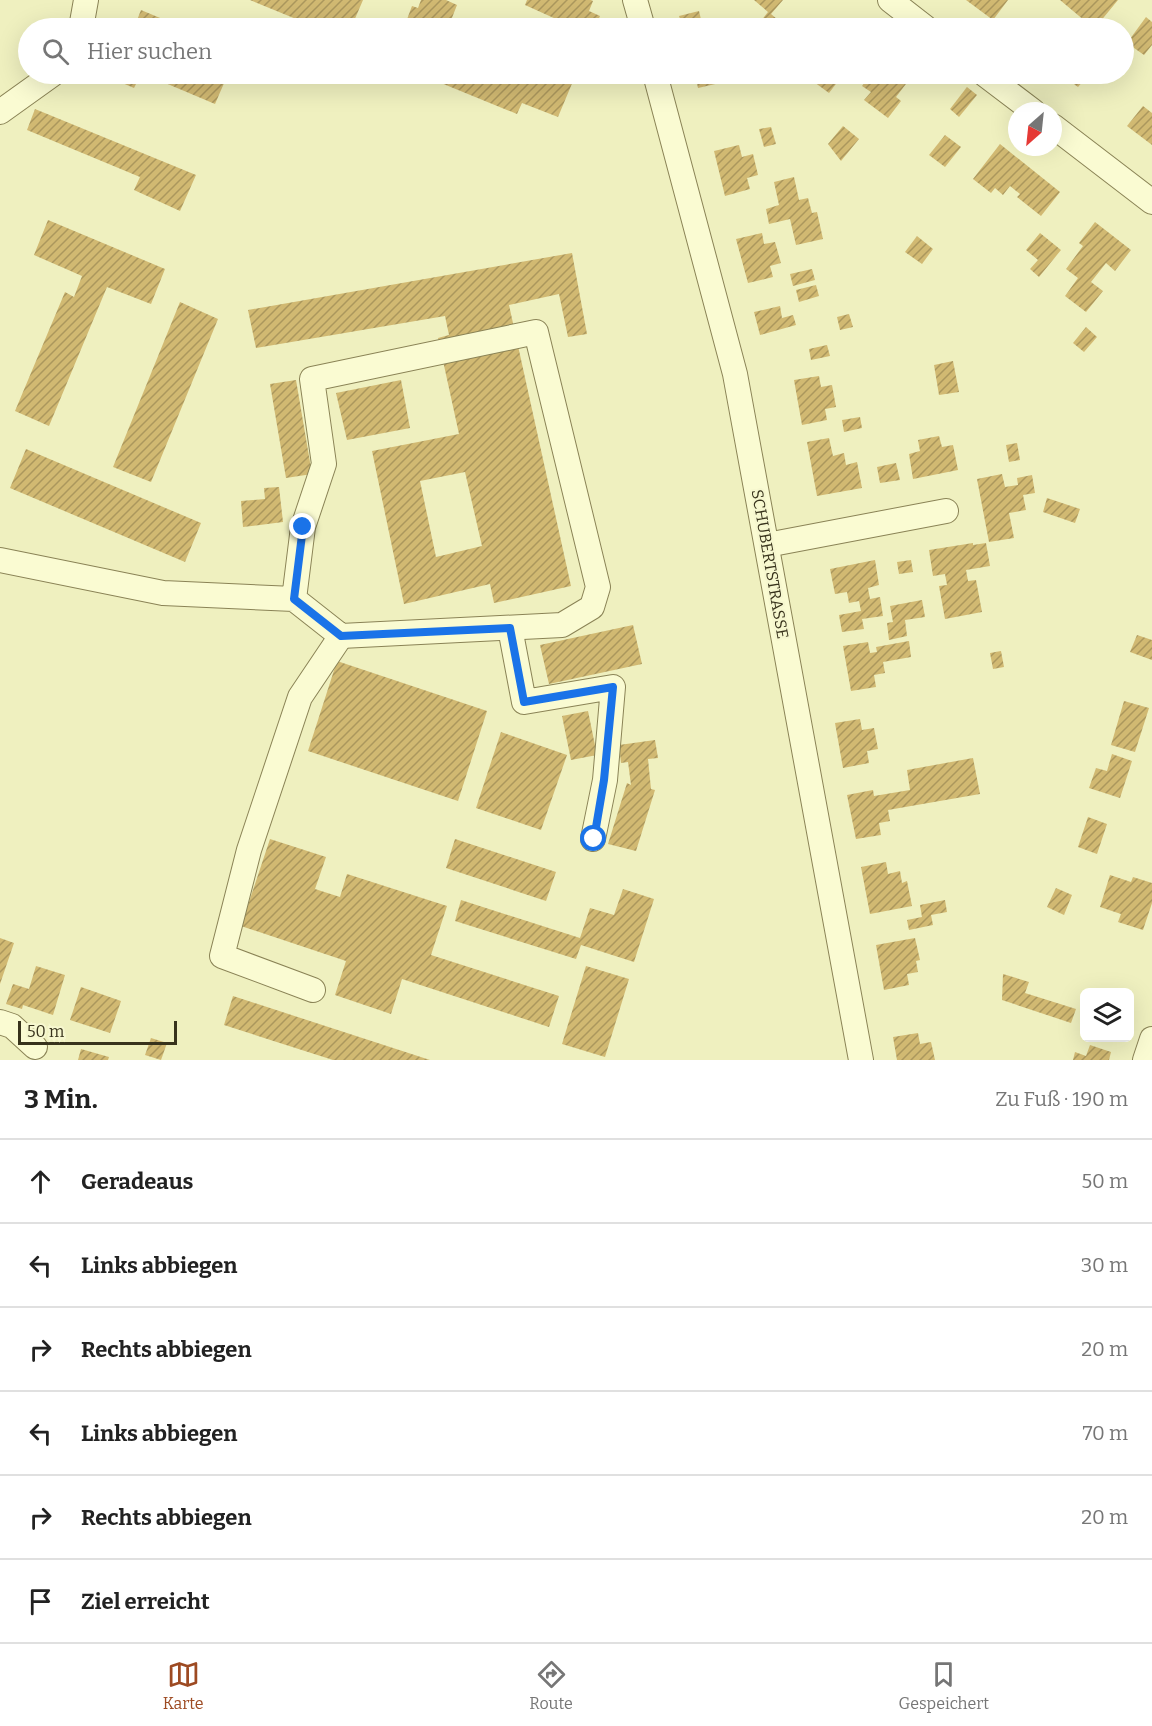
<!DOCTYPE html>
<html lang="de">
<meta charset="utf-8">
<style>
:root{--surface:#fff;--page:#f6f6f6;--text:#222;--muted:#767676;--line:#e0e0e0;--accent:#9d4a22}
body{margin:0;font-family:Bitter,serif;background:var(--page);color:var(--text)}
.controls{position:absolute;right:18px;bottom:18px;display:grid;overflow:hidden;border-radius:9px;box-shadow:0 6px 24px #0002}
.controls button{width:54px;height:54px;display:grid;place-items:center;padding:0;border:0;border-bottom:2px solid var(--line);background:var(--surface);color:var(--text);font:30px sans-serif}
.compass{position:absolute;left:1008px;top:102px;width:54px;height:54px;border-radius:50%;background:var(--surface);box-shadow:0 6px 24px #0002;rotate:207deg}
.scale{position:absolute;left:18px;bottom:15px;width:159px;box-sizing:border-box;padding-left:6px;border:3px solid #38331c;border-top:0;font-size:16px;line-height:21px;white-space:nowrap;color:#38331c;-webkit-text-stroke:4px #f6f7cf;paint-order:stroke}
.stop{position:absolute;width:18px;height:18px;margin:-14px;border:4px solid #1a73e8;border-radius:50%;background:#fff}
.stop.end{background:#1a73e8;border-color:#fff;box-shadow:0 2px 6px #0008}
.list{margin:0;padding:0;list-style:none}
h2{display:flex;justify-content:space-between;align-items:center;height:78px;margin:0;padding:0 24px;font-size:26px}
h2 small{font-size:20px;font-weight:400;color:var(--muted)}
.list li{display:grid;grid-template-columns:39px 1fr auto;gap:18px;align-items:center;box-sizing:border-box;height:84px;padding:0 24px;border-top:2px solid var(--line)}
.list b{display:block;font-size:22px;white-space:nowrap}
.list em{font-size:20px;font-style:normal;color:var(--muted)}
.icon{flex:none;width:33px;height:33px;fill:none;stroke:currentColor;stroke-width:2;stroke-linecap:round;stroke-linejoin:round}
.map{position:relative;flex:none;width:1152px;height:1060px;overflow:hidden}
.search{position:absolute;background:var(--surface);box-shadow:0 6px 24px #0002;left:18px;right:18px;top:18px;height:66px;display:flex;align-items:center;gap:15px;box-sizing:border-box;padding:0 21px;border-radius:33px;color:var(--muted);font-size:22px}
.sheet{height:582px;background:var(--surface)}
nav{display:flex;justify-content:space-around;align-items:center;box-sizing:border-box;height:84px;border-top:2px solid var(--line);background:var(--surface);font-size:16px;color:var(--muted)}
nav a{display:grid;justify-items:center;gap:3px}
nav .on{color:var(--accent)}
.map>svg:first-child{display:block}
</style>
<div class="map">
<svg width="1152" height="1060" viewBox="0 0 1152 1060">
<defs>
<pattern id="building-hatch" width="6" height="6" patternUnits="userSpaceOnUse" patternTransform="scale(1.5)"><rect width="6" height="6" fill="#d1b972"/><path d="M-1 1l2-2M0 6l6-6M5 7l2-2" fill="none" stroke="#ab975d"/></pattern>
</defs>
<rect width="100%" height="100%" fill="#eff0bf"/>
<g fill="url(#building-hatch)" fill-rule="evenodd">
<polygon points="250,0 363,0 351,28 318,28"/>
<polygon points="421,0 446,0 457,5 448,28 411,28 413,24 406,22 412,6 418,8"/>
<polygon points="527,0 591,0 593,1 589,11 600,16 595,28 552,28 556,19 525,5"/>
<polygon points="754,0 783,0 771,14 784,25 782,28 755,28 768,12"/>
<polygon points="966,0 1008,0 993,20"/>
<polygon points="1060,0 1118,0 1095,28 1080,28 1085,21"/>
<polygon points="141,10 184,28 134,28"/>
<polygon points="699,11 703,28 683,28 679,16"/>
<polygon points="1146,17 1152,22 1152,45 1144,55 1127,43"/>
<polygon points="115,74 141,74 134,88 113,79"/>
<polygon points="144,74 228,74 215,104"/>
<polygon points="419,74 514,74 530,80 533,74 576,74 558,117 522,103 517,114"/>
<polygon points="695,74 722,74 724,82 698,88"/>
<polygon points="821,74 838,74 842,76 829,93 814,82"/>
<polygon points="866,74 908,74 912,76 896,97 901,101 888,118 864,100 871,92 862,86 869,76"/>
<polygon points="1060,74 1089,74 1078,87"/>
<polygon points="967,87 977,95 959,117 950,109"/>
<polygon points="1143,106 1152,113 1152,145 1127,126"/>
<polygon points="35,109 196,175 180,211 134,190 140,177 27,130"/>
<polygon points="843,126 859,139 841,161 828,144"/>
<polygon points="771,127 776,144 764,147 759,129"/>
<polygon points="945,135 961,147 945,167 929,155"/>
<polygon points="1000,144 1060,192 1041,216 1017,197 1020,194 1010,186 1003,195 995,188 991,193 973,179"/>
<polygon points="739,145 742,157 753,154 758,175 747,178 750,189 725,196 714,151"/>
<polygon points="794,177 799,200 808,198 812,213 817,212 823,239 796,245 790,219 769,224 766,209 779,205 774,182"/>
<polygon points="48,220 165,269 151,304 107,287 49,426 15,411 65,292 74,297 82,276 34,255"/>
<polygon points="1095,222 1131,250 1115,271 1106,263 1091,282 1103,291 1086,312 1065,296 1078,278 1066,269 1083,246 1079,243"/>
<polygon points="762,233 764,244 775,242 781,263 770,266 773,277 748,283 736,239"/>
<polygon points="1040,233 1061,250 1039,277 1030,269 1038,260 1026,250"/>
<polygon points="917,236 933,249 922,264 905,252"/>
<path d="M572,253l15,81 -19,3 -9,-43 -50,11 62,281 -77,17 -4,-19 -86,20 -32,-153 87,-17 -21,-96 11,-3 -4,-19 -189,32 -8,-38zM465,472l17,74 -46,11 -16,-76z"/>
<polygon points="812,269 815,280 793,286 790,274"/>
<polygon points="816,285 819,296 799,302 796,290"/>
<polygon points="180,302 218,319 151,482 113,467"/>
<polygon points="780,306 782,318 793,315 796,325 760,335 754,312"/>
<polygon points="849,314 853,327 840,330 837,317"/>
<polygon points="1086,327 1097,337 1084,352 1073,343"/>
<polygon points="827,345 830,356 811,360 809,349"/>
<polygon points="953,361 959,392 939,395 934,365"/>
<polygon points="819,376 821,387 832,385 836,407 825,409 827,420 802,425 794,380"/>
<polygon points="296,380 312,474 286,478 270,384"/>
<polygon points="401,380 410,428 347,440 336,393"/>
<polygon points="860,417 862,428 844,432 842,420"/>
<polygon points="939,436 942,447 953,445 958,470 913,479 909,454 920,451 918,440"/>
<polygon points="829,438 833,456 844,453 846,465 857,462 862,488 817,496 807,442"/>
<polygon points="1017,443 1020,460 1009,462 1006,445"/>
<polygon points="26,449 201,523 185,562 10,488"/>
<polygon points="896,463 900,480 880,483 877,467"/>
<polygon points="1002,474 1005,487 1018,485 1017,478 1032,475 1035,493 1023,495 1026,510 1009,513 1014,538 989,542 977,479"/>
<polygon points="279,487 283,522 243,527 241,501 265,499 264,488"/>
<polygon points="1047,498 1080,509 1075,523 1043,512"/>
<polygon points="973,543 973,545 986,543 990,566 966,570 968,581 976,580 982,612 945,619 939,586 947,585 945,574 933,576 929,550"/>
<polygon points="875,560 879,585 868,588 870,599 880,597 883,616 862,619 864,629 842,632 839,615 861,611 859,601 849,603 847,592 835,594 830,569"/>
<polygon points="911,560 913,572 899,574 897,562"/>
<polygon points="922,600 925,617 905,620 907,636 889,640 887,623 893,622 890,606"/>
<polygon points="633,625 642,664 549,684 540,645"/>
<polygon points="1137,635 1152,640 1152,660 1130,652"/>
<polygon points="909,641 911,657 883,662 885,673 874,675 876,687 851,691 843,646 868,642 870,653 877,652 876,647"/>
<polygon points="1001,651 1004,667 993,669 990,653"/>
<polygon points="337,661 487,711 458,801 308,751"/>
<polygon points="1124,701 1149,708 1135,752 1111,745"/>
<polygon points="588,711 597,755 571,760 562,716"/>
<polygon points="860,719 862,730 874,728 878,749 867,751 869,763 843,768 835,723"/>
<polygon points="501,732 567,755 541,830 476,808"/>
<polygon points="655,740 658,758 648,759 651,789 655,790 636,851 608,844 627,783 631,785 628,762 621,763 619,745"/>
<polygon points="1112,754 1132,761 1120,798 1089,788 1096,768 1107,771"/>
<polygon points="973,758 980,794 888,810 890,821 879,823 881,835 856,839 847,795 873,790 874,796 910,790 907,770"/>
<polygon points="1088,817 1107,824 1097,854 1078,847"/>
<polygon points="270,839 326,857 315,889 340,897 347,874 447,906 431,955 559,996 549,1027 402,979 391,1014 335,995 346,961 241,926"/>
<polygon points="455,839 556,872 546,901 446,868"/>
<polygon points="886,862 888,874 900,871 902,883 907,881 912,906 870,914 861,867"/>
<polygon points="1110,875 1131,882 1133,877 1152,883 1152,903 1143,930 1118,922 1121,914 1100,907"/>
<polygon points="1056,888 1072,895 1064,915 1047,907"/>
<polygon points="623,889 654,899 634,962 581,945 576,959 455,921 461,900 580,938 590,908 614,915"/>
<polygon points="945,900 947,912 931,915 933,925 909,930 907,920 922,917 920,905"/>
<polygon points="0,938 14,943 0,984"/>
<polygon points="915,938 920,960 916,961 918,972 907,974 909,985 884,990 876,945"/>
<polygon points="36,966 65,975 53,1015 23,1005 22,1009 6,1004 13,984 29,989"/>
<polygon points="586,966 629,979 605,1057 562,1044"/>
<polygon points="1003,974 1029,982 1025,993 1076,1009 1071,1023 1002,1000"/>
<polygon points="81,987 121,1001 110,1033 70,1020"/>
<polygon points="233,996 430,1060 333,1060 224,1025"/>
<polygon points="918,1033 920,1044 931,1042 935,1060 897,1060 893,1037"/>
<polygon points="151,1038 167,1043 161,1060 145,1055"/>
<polygon points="1090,1045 1111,1052 1109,1060 1073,1060 1075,1052 1086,1056"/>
<polygon points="81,1049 109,1057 108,1060 78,1060"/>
</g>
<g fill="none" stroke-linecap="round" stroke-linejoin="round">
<defs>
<g id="minor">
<polyline points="635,0 643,28"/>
<polyline points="890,0 926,28"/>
<polyline points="81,28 86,0"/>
<polyline points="655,74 735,374 861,1060"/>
<polyline points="984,74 1033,111"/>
<polyline points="0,112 53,74"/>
<polyline points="1053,126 1152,202"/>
<polyline points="767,545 946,511"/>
<polyline points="0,560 163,593 294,599 341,636 562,625 592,607 598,587 536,332 312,379 324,464 303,527 294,599"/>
<polyline points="510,628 524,702 613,687 605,780 593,839"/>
<polyline points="313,990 222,956 249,850 300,697 341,636"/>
<polyline points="0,1022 12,1026 35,1047"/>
<polyline points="1145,1060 1152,1039"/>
</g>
</defs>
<use href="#minor" stroke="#8a8356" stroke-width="26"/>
<use href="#minor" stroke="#fafbd2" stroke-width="24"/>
</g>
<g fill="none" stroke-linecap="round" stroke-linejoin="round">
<polyline stroke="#1a73e8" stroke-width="8" points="303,527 294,599 341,636 510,628 524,702 613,687 604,780 594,839"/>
</g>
<g text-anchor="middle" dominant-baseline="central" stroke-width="4.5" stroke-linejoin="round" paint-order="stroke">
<g font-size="16" fill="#38331c" stroke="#f6f7cf">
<text transform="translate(770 564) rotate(80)">SCHUBERTSTRASSE</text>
</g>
</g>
</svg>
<div class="controls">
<button><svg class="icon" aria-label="layers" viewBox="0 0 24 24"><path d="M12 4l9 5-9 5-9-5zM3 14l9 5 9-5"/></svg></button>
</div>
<svg class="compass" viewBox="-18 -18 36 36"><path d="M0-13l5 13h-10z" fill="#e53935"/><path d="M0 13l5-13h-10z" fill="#767676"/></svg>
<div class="scale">50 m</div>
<div class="stop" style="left:594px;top:839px"></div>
<div class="stop end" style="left:303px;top:527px"></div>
<div class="search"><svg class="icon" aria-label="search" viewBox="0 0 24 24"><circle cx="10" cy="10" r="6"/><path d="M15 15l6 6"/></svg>Hier suchen</div>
</div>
<section class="sheet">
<h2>3 Min.<small>Zu Fuß · 190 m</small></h2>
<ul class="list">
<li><svg class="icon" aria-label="ahead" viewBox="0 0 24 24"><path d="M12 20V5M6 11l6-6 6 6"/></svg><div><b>Geradeaus</b></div><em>50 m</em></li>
<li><svg class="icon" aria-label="left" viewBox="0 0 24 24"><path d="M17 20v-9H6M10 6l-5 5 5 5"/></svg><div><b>Links abbiegen</b></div><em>30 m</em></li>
<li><svg class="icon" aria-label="right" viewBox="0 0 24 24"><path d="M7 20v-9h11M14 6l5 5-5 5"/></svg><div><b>Rechts abbiegen</b></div><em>20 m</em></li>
<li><svg class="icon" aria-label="left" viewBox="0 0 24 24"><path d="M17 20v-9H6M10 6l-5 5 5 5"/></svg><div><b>Links abbiegen</b></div><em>70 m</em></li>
<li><svg class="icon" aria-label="right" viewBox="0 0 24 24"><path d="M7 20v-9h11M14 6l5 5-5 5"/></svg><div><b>Rechts abbiegen</b></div><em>20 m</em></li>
<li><svg class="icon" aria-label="arrive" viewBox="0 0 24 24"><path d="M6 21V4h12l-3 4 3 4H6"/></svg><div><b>Ziel erreicht</b></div></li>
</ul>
</section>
<nav>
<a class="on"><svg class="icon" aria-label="map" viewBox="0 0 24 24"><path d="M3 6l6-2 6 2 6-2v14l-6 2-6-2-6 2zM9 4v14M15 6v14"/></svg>Karte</a>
<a><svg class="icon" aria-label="directions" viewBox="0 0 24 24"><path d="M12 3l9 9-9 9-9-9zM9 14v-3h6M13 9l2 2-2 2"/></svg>Route</a>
<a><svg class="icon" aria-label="saved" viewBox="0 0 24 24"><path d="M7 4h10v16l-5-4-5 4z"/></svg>Gespeichert</a>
</nav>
